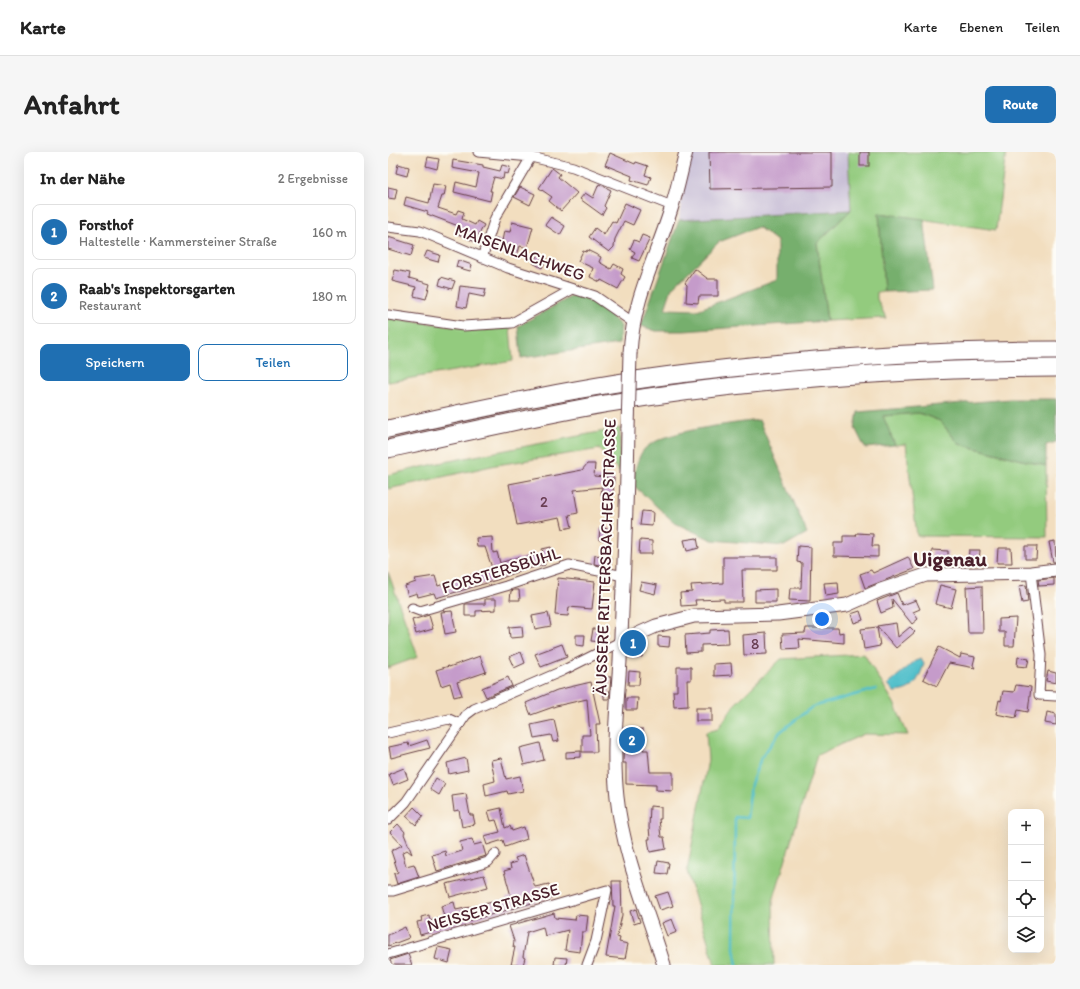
<!DOCTYPE html>
<html lang="de">
<meta charset="utf-8">
<style>
:root{--surface:#fff;--page:#f6f6f6;--text:#222;--muted:#767676;--line:#e0e0e0;--accent:#1f6fb2}
body{margin:0;font-family:Itim,sans-serif;background:var(--page);color:var(--text)}
.controls{position:absolute;right:12px;bottom:12px;display:grid;overflow:hidden;border-radius:8px;box-shadow:0 4px 16px #0002}
.controls button{width:36px;height:36px;display:grid;place-items:center;padding:0;border:0;border-bottom:1px solid var(--line);background:var(--surface);color:var(--text);font:20px sans-serif}
.you{position:absolute;left:434px;top:467px;width:14px;height:14px;margin:-10px;border:3px solid #fff;border-radius:50%;background:#1a73e8;box-shadow:0 0 0 6px #1a73e833}
.badge{display:grid;place-items:center;width:26px;height:26px;border-radius:50%;background:var(--accent);color:#fff;font-size:13px;font-weight:700}
.pin{position:absolute;translate:-50% -50%;border:2px solid #fff;box-shadow:0 1px 4px #0006}
.list{margin:0;padding:0;list-style:none}
h2{display:flex;justify-content:space-between;align-items:center;height:52px;margin:0;padding:0 16px;font-size:17px}
h2 small{font-size:13px;font-weight:400;color:var(--muted)}
.list li{display:grid;grid-template-columns:26px 1fr auto;gap:12px;align-items:center;box-sizing:border-box;height:56px;margin:0 8px 8px;padding:0 8px;border:1px solid var(--line);border-radius:8px}
.list b{display:block;font-size:15px;white-space:nowrap}
.list p{margin:0;font-size:13px;white-space:nowrap;color:var(--muted)}
.list em{font-size:13px;font-style:normal;color:var(--muted)}
.actions{display:flex;gap:8px;padding:12px 16px}
.actions a{flex:1;padding:9px 0;border:1px solid var(--accent);border-radius:8px;text-align:center;font-size:14px;color:var(--accent)}
.actions .main{background:var(--accent);color:#fff}
.icon{flex:none;width:22px;height:22px;fill:none;stroke:currentColor;stroke-width:2;stroke-linecap:round;stroke-linejoin:round}
.map{position:relative;flex:none;width:668px;height:813px;overflow:hidden;border-radius:8px}
header{display:flex;align-items:center;gap:24px;box-sizing:border-box;height:56px;padding:0 20px;background:var(--surface);border-bottom:1px solid var(--line)}
header strong{font-size:19px}
nav{display:flex;gap:22px;margin-inline-start:auto;font-size:14px}
.intro{display:flex;align-items:center;justify-content:space-between;box-sizing:border-box;height:96px;padding:0 24px}
h1{margin:0;font-size:28px}
.button{padding:10px 18px;border-radius:8px;background:var(--accent);color:#fff;font-size:14px;font-weight:700}
main{display:flex;gap:24px;padding:0 24px}
aside{flex:1;background:var(--surface);border-radius:8px;box-shadow:0 4px 16px #0002}
.map>svg:first-child{display:block}
</style>
<header>
<strong>Karte</strong>
<nav><a>Karte</a><a>Ebenen</a><a>Teilen</a></nav>
</header>
<div class="intro"><h1>Anfahrt</h1><a class="button">Route</a></div>
<main>
<aside>
<h2>In der Nähe<small>2 Ergebnisse</small></h2>
<ul class="list">
<li><span class="badge">1</span><div><b>Forsthof</b><p>Haltestelle · Kammersteiner Straße</p></div><em>160 m</em></li>
<li><span class="badge">2</span><div><b>Raab's Inspektorsgarten</b><p>Restaurant</p></div><em>180 m</em></li>
</ul>
<div class="actions"><a class="main">Speichern</a><a>Teilen</a></div>
</aside>
<div class="map">
<svg width="668" height="813" viewBox="0 0 668 813">
<rect width="100%" height="100%" fill="#fdfcf7"/>
<filter id="ink" filterUnits="userSpaceOnUse"><feTurbulence type="fractalNoise" baseFrequency=".025" numOctaves="2"/><feDisplacementMap in="SourceGraphic" scale="8" xChannelSelector="R" yChannelSelector="G"/><feConvolveMatrix kernelMatrix="1 2 1 2 8 2 1 2 1" color-interpolation-filters="sRGB"/></filter>
<filter id="wash" filterUnits="userSpaceOnUse"><feTurbulence type="fractalNoise" baseFrequency=".012" numOctaves="4" result="noise"/><feDisplacementMap in="SourceGraphic" scale="16" xChannelSelector="R" yChannelSelector="G"/><feGaussianBlur stdDeviation="0.9" result="paint"/><feColorMatrix in="noise" values="0 0 0 0 0 0 0 0 0 0 0 0 0 0 0 0 0 1.4 0 .05"/><feComposite in="paint" operator="in"/></filter>
<g filter="url(#wash)">
<rect width="100%" height="100%" fill="#f2debf"/>
<polygon fill="#c9bfd7" points="298,0 460,0 463,58 291,68"/>
<g fill="#93cb7e" stroke="#6e7554">
<polygon points="460,0 618,0 608,78 491,61 496,140 489,140 489,147 498,166 439,169 429,91 463,58"/>
<polygon points="0,166 97,178 122,175 125,209 0,230"/>
<polygon points="531,261 552,269 571,292 658,314 659,385 529,384 518,292 507,293 494,264"/>
<polygon points="232,276 232,320 212,297 108,313 0,337 0,323 51,311"/>
<polygon points="0,420 30,505 0,516"/>
<polygon points="476,502 506,551 520,583 476,582 429,603 385,749 386,813 327,813 299,719 320,608 318,580 330,577 347,552 393,507"/>
</g>
<g fill="#76af6d" stroke="#60674c" fill-rule="evenodd">
<path d="M463,58l-34,33 10,78 -143,10h-28l-15,-5 38,-106zM370,75l19,14v39l-80,30 -32,-1 7,-21 47,-46z"/>
<polygon points="491,61 536,67 545,138 496,140"/>
<polygon points="188,142 207,148 233,174 231,192 133,206 130,174"/>
<polygon points="622,247 668,247 668,290 658,293 658,314 571,292 552,269 531,261 495,264 507,293 477,296 467,276 470,260"/>
<path d="M371,268l48,113 -23,13 -72,-6 -37,-17 -42,-38c1,-11 3,-23 9,-33 15,-22 91,-28 117,-32z"/>
</g>
<path fill="#53c0cb" stroke="#4e707b" d="M533,507l3,5c-6,17 -10,27 -30,28l-6,-8 27,-23z"/>
<g fill="none" stroke-linecap="round" stroke-linejoin="round">
<polyline stroke="#53c0cb" stroke-width="2.5" points="349,813 346,796 347,665 359,666 363,632 373,606 392,580 424,555 488,537"/>
</g>
<g id="blocks">
<g fill="#c59bca">
<polygon points="321,0 444,0 444,35 322,37"/>
<rect x="472" y="0" width="9" height="14"/>
<polygon points="222,1 247,12 248,10 260,14 257,23 263,25 260,33 243,28 244,24 217,13"/>
<polygon points="40,5 51,7 49,17 38,14"/>
<polygon points="65,8 95,13 95,15 112,19 114,13 122,15 120,22 116,21 115,27 106,25 102,39 104,39 102,49 66,40 68,30 88,35 91,21 64,16"/>
<polygon points="10,12 21,15 19,24 8,21"/>
<polygon points="164,16 172,22 170,25 189,41 173,59 161,49 164,45 151,36"/>
<polygon points="45,32 58,34 56,44 54,44 50,56 68,62 70,58 76,60 74,67 87,73 89,69 96,73 87,90 70,82 73,75 39,62 40,60 16,53 18,45 41,51"/>
<polygon points="211,32 223,38 216,54 218,56 214,63 192,47 197,41 205,46"/>
<polygon points="0,35 9,37 7,47 0,46"/>
<polygon points="132,35 147,42 142,53 126,45"/>
<polygon points="237,51 252,58 245,73 236,69 227,87 226,95 221,100 201,85 207,76 216,83 224,69 228,71"/>
<polygon points="163,65 177,74 172,83 157,73"/>
<polygon points="124,70 145,75 139,96 132,94 129,104 104,96 107,87 114,89 116,79 122,80"/>
<polygon points="254,83 262,86 251,109 244,106 247,100 242,97 246,88 251,90"/>
<polygon points="0,85 26,93 23,104 0,97"/>
<polygon points="199,98 213,105 211,110 223,117 226,112 235,117 233,122 237,125 230,137 213,128 212,130 202,125 205,116 190,109 195,99 198,100"/>
<polygon points="39,99 52,103 50,110 36,106"/>
<polygon points="150,101 159,106 154,116 145,111"/>
<polygon points="70,108 84,113 82,119 68,115"/>
<polygon points="307,117 320,127 330,127 330,144 311,144 310,151 298,150 299,133 297,131"/>
<polygon points="7,118 22,121 21,126 42,132 38,147 26,144 28,135 4,129"/>
<polygon points="53,125 67,129 64,137 51,133"/>
<polygon points="72,134 98,137 96,145 81,142 78,156 69,154"/>
<polygon points="199,312 207,312 206,324 226,326 225,344 213,343 214,335 186,338 190,361 181,363 184,375 175,377 172,365 129,373 121,332 194,318"/>
<polygon points="254,359 265,360 264,374 252,373"/>
<polygon points="212,376 222,377 221,389 211,388"/>
<polygon points="469,381 485,382 484,394 490,394 490,405 446,404 446,391 455,391 455,384 468,384"/>
<polygon points="104,385 105,401 109,400 112,411 130,405 131,407 155,401 154,397 163,395 166,407 156,409 157,413 134,418 109,428 48,446 46,441 30,445 29,441 20,444 17,434 28,430 27,427 47,424 50,434 104,416 97,395 89,395 88,386"/>
<polygon points="309,386 311,396 299,399 296,388"/>
<polygon points="252,388 264,389 264,402 251,402"/>
<polygon points="667,389 668,410 665,410 661,390"/>
<polygon points="410,394 423,395 422,449 401,448 402,436 413,436 414,411 409,410"/>
<polygon points="637,394 649,394 648,407 637,407"/>
<polygon points="610,396 623,396 624,411 609,411"/>
<polygon points="544,398 560,399 560,412 543,411"/>
<polygon points="581,398 592,398 591,410 580,410"/>
<polygon points="207,403 224,406 222,415 206,412"/>
<polygon points="335,405 389,405 389,418 354,418 355,450 336,450 336,447 307,448 308,453 293,454 292,441 304,440 303,433 335,431"/>
<polygon points="520,405 526,417 477,436 472,422 483,418 485,421"/>
<polygon points="170,426 207,430 204,457 181,455 180,464 167,463"/>
<polygon points="666,426 666,433 651,434 650,428"/>
<polygon points="253,430 269,433 267,442 251,438"/>
<polygon points="450,430 451,442 438,444 436,431"/>
<polygon points="552,433 568,437 563,456 547,452"/>
<polygon points="638,433 640,450 634,451 631,434"/>
<polygon points="594,434 595,481 580,481 578,435"/>
<polygon points="388,437 388,450 367,450 367,438"/>
<polygon points="126,438 131,438 132,448 122,448 123,439"/>
<polygon points="509,441 514,453 528,448 532,457 525,460 530,467 524,472 504,447 505,456 493,461 489,449"/>
<polygon points="97,447 108,447 108,458 88,459 88,464 77,464 77,452 97,452"/>
<polygon points="64,459 68,480 57,482 53,460"/>
<polygon points="472,459 475,468 466,471 463,462"/>
<polygon points="160,461 163,474 147,477 144,464"/>
<polygon points="41,463 45,477 28,482 24,468"/>
<polygon points="628,466 626,494 617,494 617,480 611,480 611,467"/>
<polygon points="508,471 510,485 522,475 527,480 508,496 489,474"/>
<polygon points="134,474 135,485 122,486 121,475"/>
<polygon points="489,475 492,494 476,497 473,477"/>
<polygon points="418,476 450,476 451,481 456,480 456,491 411,487 412,496 395,497 394,482 417,481"/>
<polygon points="205,477 216,478 214,490 203,489"/>
<polygon points="340,477 341,492 313,493 313,500 298,501 297,483 322,481 322,478"/>
<polygon points="378,481 379,502 356,503 355,483"/>
<polygon points="188,483 197,483 196,494 188,493"/>
<polygon points="270,484 282,485 281,495 270,494"/>
<polygon points="174,492 179,505 153,515 147,502"/>
<polygon points="243,494 255,494 254,505 240,505 241,495"/>
<polygon points="551,495 572,506 573,502 587,505 585,513 587,516 561,511 549,534 535,527"/>
<polygon points="133,500 137,511 126,516 121,505"/>
<polygon points="92,504 98,520 69,530 74,543 66,545 62,531 53,534 48,518 61,514 61,515"/>
<polygon points="630,505 641,507 639,515 629,514"/>
<polygon points="343,511 344,523 326,524 326,512"/>
<polygon points="289,515 303,515 303,528 299,528 300,554 286,555 285,539 289,539"/>
<polygon points="241,519 252,520 251,533 240,533"/>
<polygon points="660,519 668,521 668,531 658,529"/>
<polygon points="120,525 124,534 98,545 94,536"/>
<polygon points="216,525 223,525 221,547 216,547"/>
<polygon points="203,530 212,572 208,572 209,600 194,600 194,583 202,583 199,547 168,554 143,563 138,551 169,538"/>
<polygon points="628,533 643,535 640,560 630,558 628,566 608,562 611,548 613,549 615,539 626,540"/>
<polygon points="238,546 250,546 249,558 238,558"/>
<rect x="308" y="556" width="16" height="13"/>
<polygon points="659,560 668,562 668,573 657,571"/>
<polygon points="166,568 171,589 165,590 163,583 146,586 143,573"/>
<polygon points="236,577 255,577 255,598 260,598 262,620 285,620 285,639 268,638 268,633 238,632 238,611 235,611"/>
<polygon points="39,588 42,596 3,606 1,595 20,591 21,594"/>
<polygon points="152,591 156,608 136,613 132,596"/>
<polygon points="193,599 193,605 178,606 178,600"/>
<polygon points="78,606 80,618 61,622 59,611"/>
<polygon points="113,606 118,627 132,624 135,639 120,642 119,639 98,644 96,632 107,629 103,608"/>
<polygon points="16,616 20,627 5,633 1,622"/>
<polygon points="48,626 57,632 51,643 42,637"/>
<polygon points="78,642 82,663 85,663 87,672 74,675 71,658 66,659 64,644"/>
<polygon points="262,654 273,655 273,667 271,667 273,685 276,685 278,697 262,700 260,687 262,687 261,675"/>
<polygon points="26,655 35,664 28,673 18,664"/>
<polygon points="113,656 117,676 122,674 124,679 136,675 139,687 117,695 115,688 99,693 96,684 112,680 108,668 103,669 100,659"/>
<polygon points="10,672 17,680 16,682 24,702 19,698 14,701 18,714 26,712 31,725 9,732 6,722 10,720 3,699 14,693 2,680"/>
<polygon points="84,687 86,693 94,691 98,704 49,719 44,703 57,699 58,704 74,699 72,690"/>
<polygon points="136,703 147,735 161,732 165,745 32,783 29,770 34,769 33,765 41,763 42,769 56,765 53,754 66,750 68,758 119,747 118,745 123,744 116,719 123,717 122,712 129,710 127,706"/>
<polygon points="270,709 281,711 279,722 268,721"/>
<polygon points="96,723 100,735 62,745 58,732"/>
<polygon points="224,729 233,729 234,763 229,785 232,786 231,790 240,792 237,807 218,805 227,754 225,754"/>
<polygon points="280,740 285,754 272,758 267,744"/>
<polygon points="248,757 252,770 246,772 242,759"/>
<polygon points="166,761 167,766 187,768 188,763 200,764 198,780 194,780 192,800 177,798 180,778 157,784 155,775 139,780 135,805 137,806 135,813 123,813 127,795 125,795 126,789 121,774"/>
<polygon points="284,767 289,780 279,784 274,771"/>
<polygon points="17,775 21,786 0,794 0,783"/>
<polygon points="50,795 64,798 61,811 47,807"/>
<polygon points="20,802 24,813 4,813 2,808"/>
<polygon points="167,805 179,806 178,813 166,813"/>
</g>
</g>
</g>
<g filter="url(#ink)">
<use href="#blocks" fill-opacity="0" stroke="#633c41" stroke-width="1"/>
<g fill="none" stroke-linecap="round" stroke-linejoin="round">
<defs>
<g id="street">
<polyline points="90,0 143,5 107,66 94,106"/>
<polyline points="143,5 185,15 284,54"/>
<polyline points="0,75 32,79 120,116 207,144 246,171"/>
<polyline points="0,163 75,174 124,171 183,138"/>
<polyline points="643,421 653,503 651,543 668,544"/>
<polyline points="24,456 32,459 118,434 181,413 236,424"/>
<polyline points="0,581 61,567 72,572"/>
<polyline points="0,668 18,650 78,563 86,557 174,519 232,490"/>
<polyline points="0,739 5,739 100,710 107,702"/>
<polyline points="0,802 219,738 208,789 199,813"/>
</g>
<g id="secondary">
<path d="M242,201c3,-55 27,-97 42,-147 6,-18 9,-36 14,-54"/>
<path d="M240,276c-1,78 -5,155 -8,233 -3,45 -8,91 -3,136 6,58 30,112 47,168"/>
<polyline points="232,490 268,474 306,464 390,462 459,453 493,438 538,423 643,421 668,418"/>
</g>
<g id="highway">
<path d="M0,277c99,-22 199,-44 300,-56 122,-15 245,-23 368,-23"/>
<path d="M0,297c72,-16 143,-32 216,-45 149,-25 301,-35 452,-36"/>
</g>
</defs>
<use href="#street" stroke="#633c41" stroke-width="11"/>
<use href="#secondary" stroke="#633c41" stroke-width="15"/>
<use href="#highway" stroke="#633c41" stroke-width="19"/>
<use href="#street" stroke="#fff" stroke-width="9"/>
<use href="#secondary" stroke="#fff" stroke-width="13"/>
<use href="#highway" stroke="#fff" stroke-width="17"/>
<defs>
<polyline id="secondary-bridge" points="240,276 242,201"/>
</defs>
<use href="#secondary-bridge" stroke="#633c41" stroke-width="15" stroke-linecap="butt"/>
<use href="#secondary-bridge" stroke="#fff" stroke-width="13"/>
</g>
</g>
<g text-anchor="middle" dominant-baseline="central" stroke-width="4" stroke-linejoin="round" paint-order="stroke">
<g font-size="15" fill="#693e53">
<text x="156" y="350">2</text>
<text x="367" y="492">8</text>
</g>
<g font-size="17" fill="#4a1f2b" stroke="#fdfcf7">
<text transform="translate(132 100) rotate(20)">MAISENLACHWEG</text>
<text transform="translate(217 405) rotate(-88)">ÄUSSERE RITTERSBACHER STRASSE</text>
<text transform="translate(113 418) rotate(-17)">FORSTERSBÜHL</text>
<text transform="translate(105 755) rotate(-16)">NEISSER STRASSE</text>
</g>
<g font-size="21" font-weight="bold" fill="#4a1f2b" stroke="#fdfcf7">
<text x="562" y="406">Uigenau</text>
</g>
</g>
</svg>
<div class="controls">
<button>+</button>
<button>−</button>
<button><svg class="icon" aria-label="locate" viewBox="0 0 24 24"><circle cx="12" cy="12" r="6"/><path d="M12 2v4M12 18v4M2 12h4M18 12h4"/></svg></button>
<button><svg class="icon" aria-label="layers" viewBox="0 0 24 24"><path d="M12 4l9 5-9 5-9-5zM3 14l9 5 9-5"/></svg></button>
</div>
<div class="you"></div>
<div class="pin badge" style="left:245px;top:491px">1</div>
<div class="pin badge" style="left:244px;top:588px">2</div>
</div>
</main>
